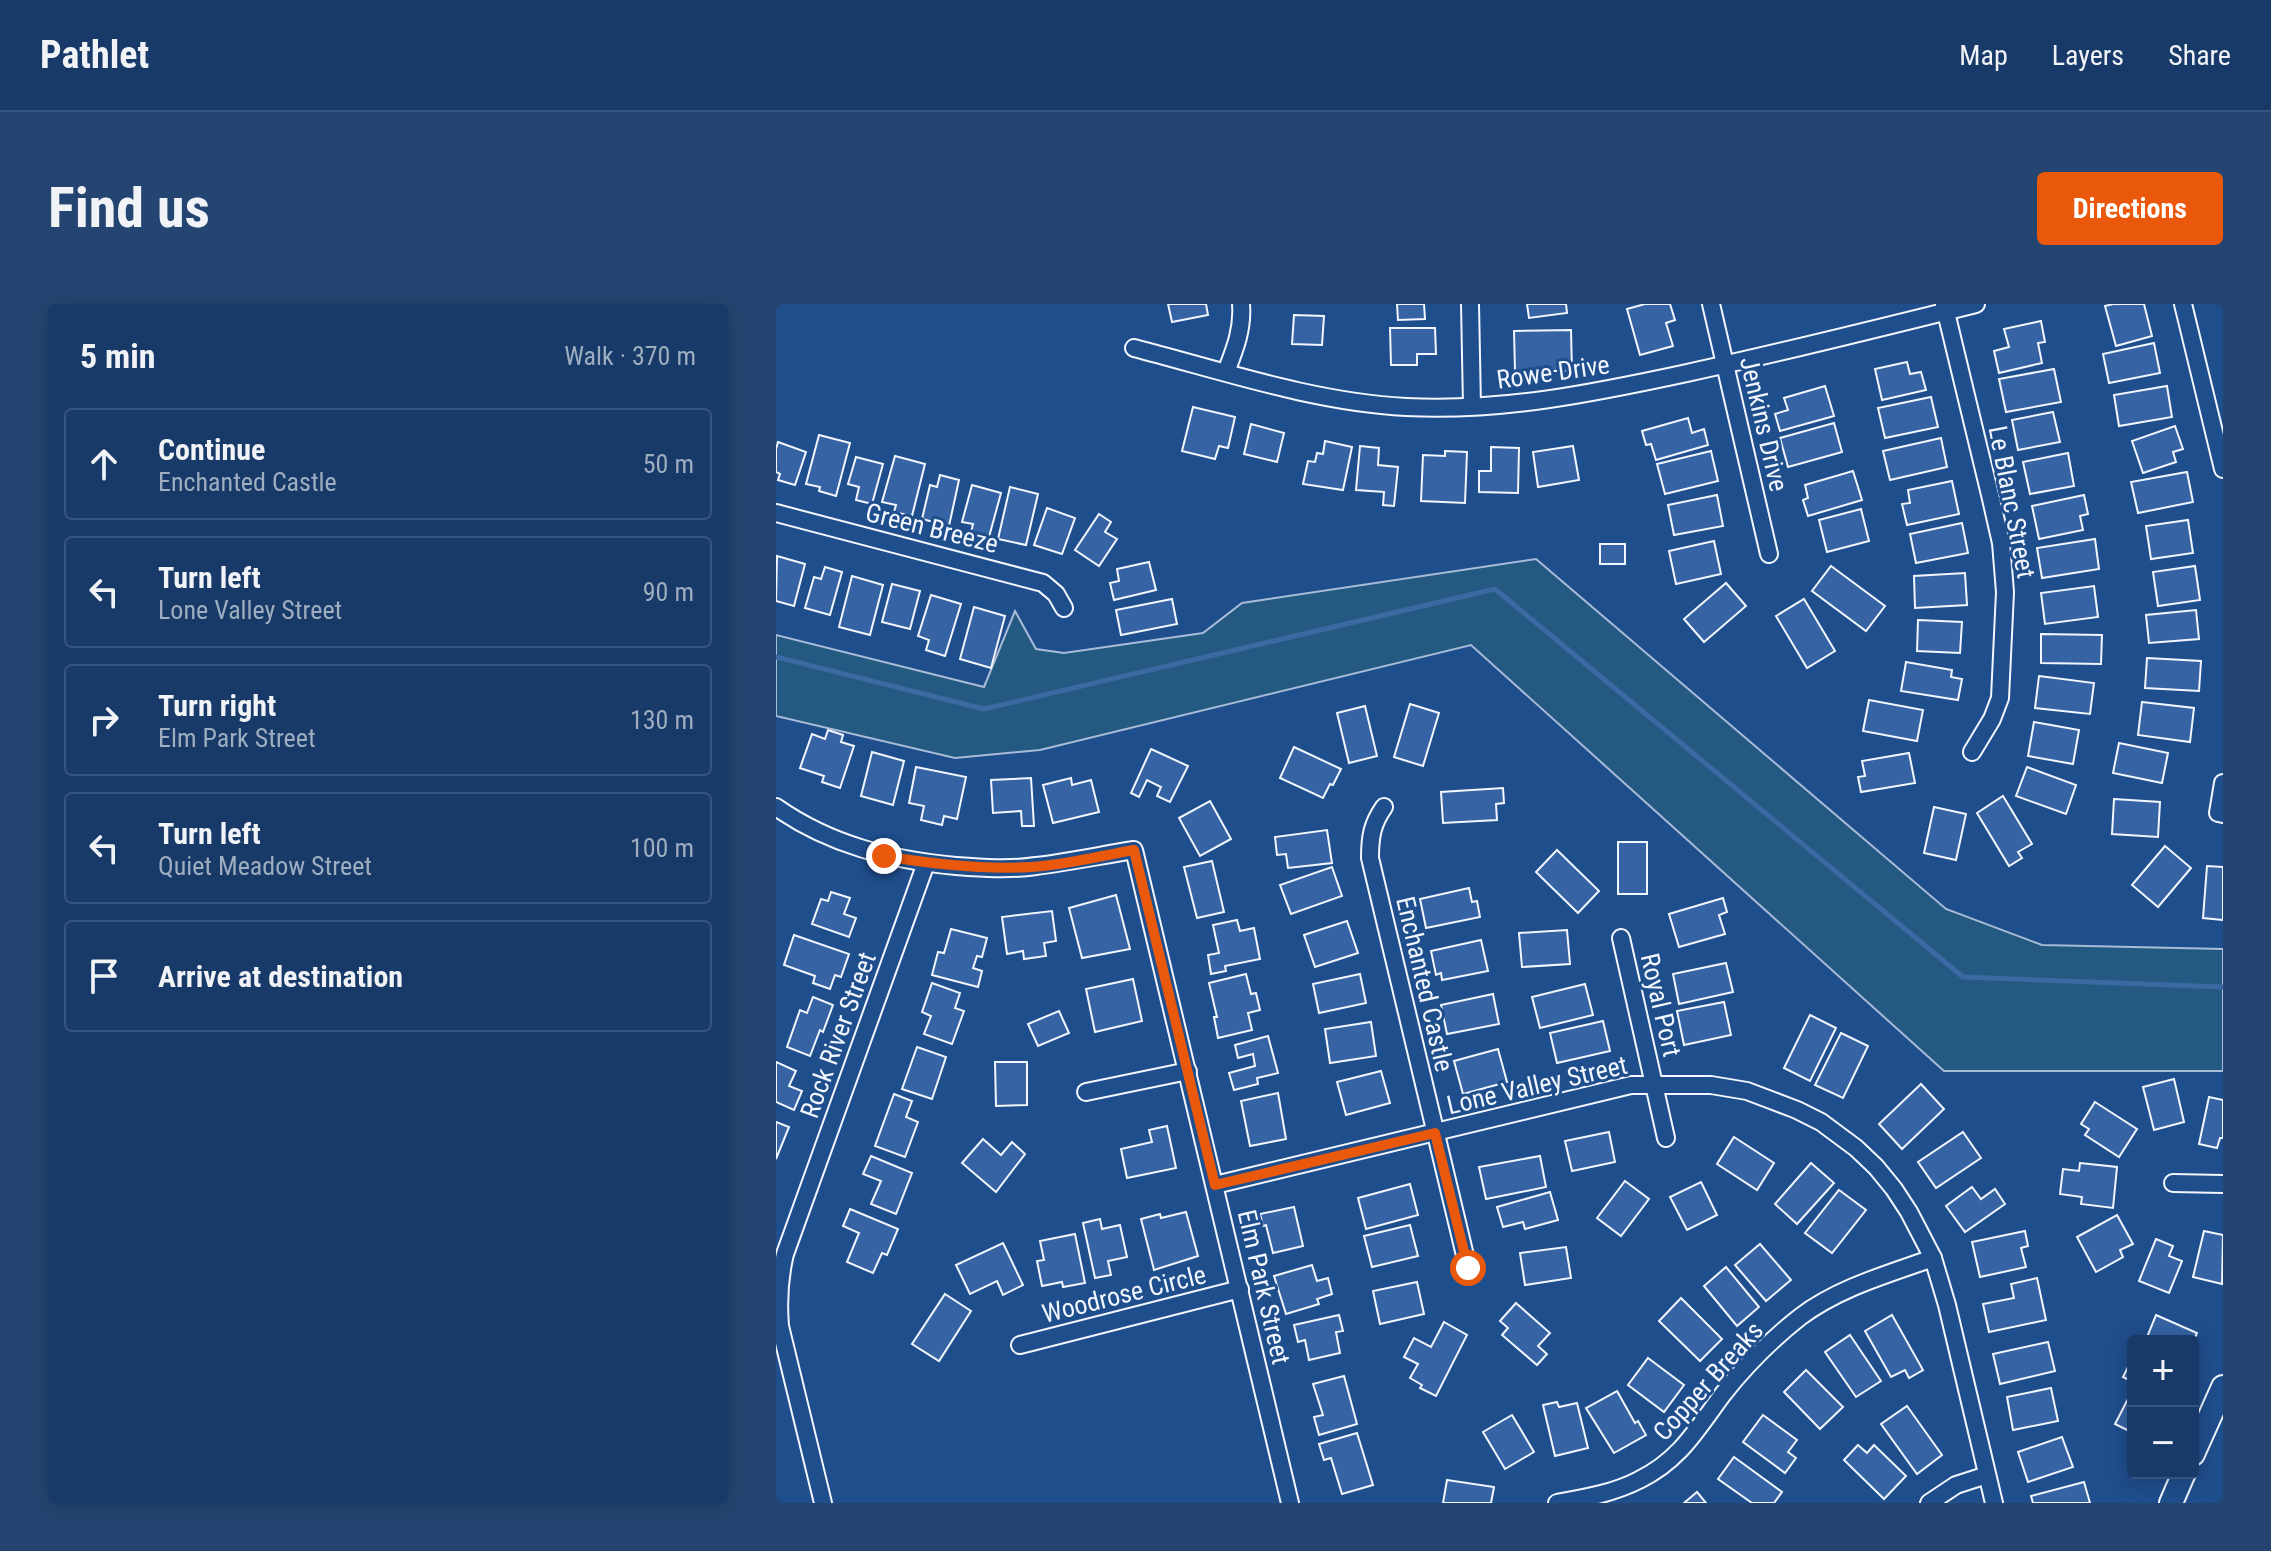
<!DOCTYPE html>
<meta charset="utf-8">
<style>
:root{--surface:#173a69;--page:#244571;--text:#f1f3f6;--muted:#9eadc0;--line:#36547d;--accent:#ea580c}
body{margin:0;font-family:"Roboto Condensed",sans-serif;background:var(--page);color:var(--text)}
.controls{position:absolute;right:24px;bottom:24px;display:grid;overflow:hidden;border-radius:8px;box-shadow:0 4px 20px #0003}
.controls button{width:72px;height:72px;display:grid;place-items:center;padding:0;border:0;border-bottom:2px solid var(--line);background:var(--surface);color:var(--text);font:40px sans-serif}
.stop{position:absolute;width:24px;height:24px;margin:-18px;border:6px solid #ea580c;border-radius:50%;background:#fff}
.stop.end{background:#ea580c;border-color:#fff;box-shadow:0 2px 8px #0008}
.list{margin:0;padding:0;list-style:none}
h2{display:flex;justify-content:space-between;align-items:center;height:104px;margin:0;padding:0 32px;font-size:34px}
h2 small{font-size:26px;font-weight:400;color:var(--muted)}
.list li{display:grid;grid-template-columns:52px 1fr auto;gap:24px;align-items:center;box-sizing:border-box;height:112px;margin:0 16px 16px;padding:0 16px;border:2px solid var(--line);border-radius:8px}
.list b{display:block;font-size:30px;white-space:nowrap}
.list p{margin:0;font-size:26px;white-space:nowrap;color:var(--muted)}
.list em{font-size:26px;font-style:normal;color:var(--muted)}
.icon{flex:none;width:44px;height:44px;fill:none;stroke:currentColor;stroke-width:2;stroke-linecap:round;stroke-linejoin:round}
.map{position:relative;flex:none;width:1447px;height:1199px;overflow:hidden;border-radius:8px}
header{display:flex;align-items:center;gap:48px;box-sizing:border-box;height:112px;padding:0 40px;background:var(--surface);border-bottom:2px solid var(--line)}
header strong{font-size:38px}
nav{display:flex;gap:44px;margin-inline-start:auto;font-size:28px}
.intro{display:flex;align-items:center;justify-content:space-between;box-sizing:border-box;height:192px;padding:0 48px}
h1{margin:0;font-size:56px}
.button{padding:20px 36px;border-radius:8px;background:var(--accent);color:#fff;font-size:28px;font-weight:700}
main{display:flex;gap:48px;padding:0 48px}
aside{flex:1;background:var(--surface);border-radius:8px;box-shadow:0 4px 20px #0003}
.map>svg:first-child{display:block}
</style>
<header>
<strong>Pathlet</strong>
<nav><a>Map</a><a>Layers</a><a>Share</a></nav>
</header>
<div class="intro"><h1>Find us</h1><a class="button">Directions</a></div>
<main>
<aside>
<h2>5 min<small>Walk · 370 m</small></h2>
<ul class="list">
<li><svg class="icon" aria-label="ahead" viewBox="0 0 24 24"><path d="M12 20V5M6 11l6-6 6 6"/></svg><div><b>Continue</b><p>Enchanted Castle</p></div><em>50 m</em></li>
<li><svg class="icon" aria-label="left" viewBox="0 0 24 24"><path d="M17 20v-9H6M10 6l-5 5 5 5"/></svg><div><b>Turn left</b><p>Lone Valley Street</p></div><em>90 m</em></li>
<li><svg class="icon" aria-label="right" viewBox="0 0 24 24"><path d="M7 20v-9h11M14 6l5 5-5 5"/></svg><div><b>Turn right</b><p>Elm Park Street</p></div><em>130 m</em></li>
<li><svg class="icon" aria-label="left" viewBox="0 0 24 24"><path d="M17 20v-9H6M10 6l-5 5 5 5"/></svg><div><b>Turn left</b><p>Quiet Meadow Street</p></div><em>100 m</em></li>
<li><svg class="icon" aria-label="arrive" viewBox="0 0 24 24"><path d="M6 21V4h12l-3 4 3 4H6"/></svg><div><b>Arrive at destination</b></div></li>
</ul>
</aside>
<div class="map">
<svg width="1447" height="1199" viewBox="0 0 1447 1199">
<rect width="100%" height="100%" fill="#1f4e8c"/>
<polygon fill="#245a82" stroke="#a8bbd7" stroke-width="2" points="760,255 1170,605 1266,641 1447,645 1447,767 1168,767 695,341 264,446 179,454 0,412 0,331 208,383 239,307 260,345 288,349 427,329 466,299"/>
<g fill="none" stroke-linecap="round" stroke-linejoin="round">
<polyline stroke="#3b69a3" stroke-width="5" points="0,353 208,405 719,285 1187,673 1447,683"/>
</g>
<g fill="#3563a3" stroke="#f2f6ff" stroke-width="2">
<polygon points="392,0 430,0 432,11 396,18"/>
<polygon points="621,0 648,0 649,15 622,16"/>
<polygon points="751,0 790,0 791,9 753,14"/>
<polygon points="869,0 894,0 899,16 890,19 897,42 864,51 851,5"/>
<polygon points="1337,0 1368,0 1376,32 1340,42 1329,2"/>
<polygon points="518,11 548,12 546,41 516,40"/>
<polygon points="1265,17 1269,38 1262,39 1266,59 1223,69 1218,47 1233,43 1228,25"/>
<polygon points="614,24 659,24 660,50 641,50 641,61 615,61"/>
<polygon points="795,26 796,67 739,67 738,27"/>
<polygon points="1378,39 1384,69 1333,79 1327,50"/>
<polygon points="1131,58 1134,70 1145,68 1150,86 1106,96 1099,65"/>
<polygon points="1278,65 1285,98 1230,108 1223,75"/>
<polygon points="1049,82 1058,112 1004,127 999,110 1012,106 1008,94"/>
<polygon points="1391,82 1396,113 1343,122 1338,91"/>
<polygon points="1155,93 1162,123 1109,134 1102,104"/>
<polygon points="417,103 459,113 452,144 443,142 439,155 406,147"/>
<polygon points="1277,108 1284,138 1242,146 1236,116"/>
<polygon points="912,114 916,129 928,125 932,141 880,156 875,140 870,141 866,127"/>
<polygon points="1058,119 1066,148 1012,163 1004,134"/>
<polygon points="475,120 508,129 501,158 468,150"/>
<polygon points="1399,122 1407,145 1397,148 1400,158 1367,169 1356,137"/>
<polygon points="43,131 74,139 60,192 43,187 44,183 30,180"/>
<polygon points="1165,134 1171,163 1114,176 1107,147"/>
<polygon points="549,137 576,143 567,186 527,180 532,157 539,158 541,149 547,150"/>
<polygon points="2,138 30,148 19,181 2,176 4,170 0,168 0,145"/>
<polygon points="584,142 603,144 602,161 622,163 618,202 607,201 608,188 580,186"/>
<polygon points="797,142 803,176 762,183 757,148"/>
<polygon points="715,143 743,144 742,189 703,188 703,167 715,167"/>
<polygon points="669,147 691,148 689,199 645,197 647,151 669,152"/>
<polygon points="935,147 942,177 889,190 881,160"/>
<polygon points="1292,149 1298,182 1254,190 1247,158"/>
<polygon points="119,152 149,160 136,212 118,208 120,201 106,198"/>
<polygon points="80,153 107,160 96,200 80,196 83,183 72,180"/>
<polygon points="1077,167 1086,196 1032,212 1027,196 1032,194 1029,181"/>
<polygon points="1411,168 1417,198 1362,209 1355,178"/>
<polygon points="164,171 183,176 173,222 146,215 154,181 161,183"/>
<polygon points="1176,177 1183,210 1131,221 1126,200 1134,199 1132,186"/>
<polygon points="196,181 225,189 213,233 195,228 197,220 186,218"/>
<polygon points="234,183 262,190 250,241 222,235"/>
<polygon points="941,191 947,222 898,231 892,201"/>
<polygon points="1308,191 1312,210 1304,212 1307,226 1263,235 1256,202"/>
<polygon points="271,204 299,214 286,250 258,241"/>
<polygon points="1085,205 1093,237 1051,248 1043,216"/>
<polygon points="323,210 335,218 329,228 341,235 323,262 299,246"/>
<polygon points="1412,216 1417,249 1375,255 1370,222"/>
<polygon points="1186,219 1192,249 1140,259 1134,230"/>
<polygon points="1319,235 1323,265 1266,274 1261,244"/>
<polygon points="938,237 945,270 900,280 893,247"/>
<rect x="824" y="240" width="25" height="20"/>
<polygon points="1,252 29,260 18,302 0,297"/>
<polygon points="373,258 380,286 338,296 334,279 343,277 341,265"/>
<polygon points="1055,262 1109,302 1090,327 1036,287"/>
<polygon points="1419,262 1424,296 1382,302 1377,268"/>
<polygon points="49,263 66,268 54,311 29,304 38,273 45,275"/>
<polygon points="1189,269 1191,301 1139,304 1138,272"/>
<polygon points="76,272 107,281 94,331 63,323"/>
<polygon points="950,279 970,302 928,338 908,315"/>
<polygon points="116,280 144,287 134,325 106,318"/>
<polygon points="1318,282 1322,313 1269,320 1265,289"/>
<polygon points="155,291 185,300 169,352 150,346 153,336 142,332"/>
<polygon points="396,295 401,320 345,331 340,306"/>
<polygon points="1028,295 1059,347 1031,364 1000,312"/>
<polygon points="198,303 229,312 215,364 184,355"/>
<polygon points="1420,306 1423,335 1373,339 1370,311"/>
<polygon points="1142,316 1186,318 1184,349 1141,347"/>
<polygon points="1265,330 1326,331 1325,360 1265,359"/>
<polygon points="1371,354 1425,357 1423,387 1369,384"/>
<polygon points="1130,358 1176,366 1175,373 1186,375 1182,396 1125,387"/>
<polygon points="1263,372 1318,379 1314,410 1259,404"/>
<polygon points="1093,396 1147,406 1141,437 1087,427"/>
<polygon points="1366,398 1418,404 1414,438 1362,431"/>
<polygon points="634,400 663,409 647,462 618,453"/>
<polygon points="589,402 601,452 573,459 561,409"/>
<polygon points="1258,418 1303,426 1297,460 1252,452"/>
<polygon points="52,426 67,431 65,438 78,442 64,484 46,478 48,472 24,464 36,430 49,435"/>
<polygon points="1343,439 1392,449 1386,479 1337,469"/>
<polygon points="518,443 565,465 557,481 554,480 547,494 504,474"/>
<polygon points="375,445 412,462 394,498 381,492 385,483 371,476 363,493 355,489"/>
<polygon points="96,448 128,457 117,501 85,492"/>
<polygon points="1133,449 1139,479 1085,488 1082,473 1089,472 1086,457"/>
<polygon points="140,463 190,473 181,515 168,512 166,521 145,516 148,502 133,499"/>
<polygon points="1251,463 1300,481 1290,510 1240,492"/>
<polygon points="255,474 258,522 246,522 245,507 217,509 215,476"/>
<polygon points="295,474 296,481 315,476 323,508 277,519 267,481"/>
<polygon points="727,484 728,499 720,500 721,516 667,519 665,488"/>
<polygon points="1227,492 1256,540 1242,548 1246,554 1233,562 1201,509"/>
<polygon points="1338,495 1384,498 1382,533 1336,530"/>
<polygon points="434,497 455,535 424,552 403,514"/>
<polygon points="1158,503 1190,510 1180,556 1148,549"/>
<polygon points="551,526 556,559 512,564 510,550 501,551 499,533"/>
<rect x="842" y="538" width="29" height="52"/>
<polygon points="1389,542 1415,564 1382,603 1356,581"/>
<polygon points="781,546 823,587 802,609 760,568"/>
<polygon points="436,557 448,608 421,614 408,563"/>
<polygon points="1431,562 1447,563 1447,616 1427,614"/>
<polygon points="556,563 566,592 515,610 504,581"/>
<polygon points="693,584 696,598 701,597 704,613 650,624 644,595"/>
<polygon points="55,588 74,594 68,610 80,614 73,633 36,620 45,595 52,597"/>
<polygon points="340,591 354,645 306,654 293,604"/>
<polygon points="947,594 951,608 943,611 949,630 903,643 893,610"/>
<polygon points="276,607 280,637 268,639 270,652 248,655 247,647 231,650 226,613"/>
<polygon points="461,616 464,627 478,624 484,655 449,662 450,667 435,670 432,651 443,649 437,621"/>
<polygon points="571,617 582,649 539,663 528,631"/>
<polygon points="175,625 211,634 206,653 201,652 197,664 206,667 202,683 156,671 162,648 168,649"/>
<polygon points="791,626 794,660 746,663 743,629"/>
<polygon points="18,631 73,650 65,673 59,671 54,685 37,679 39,672 8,661"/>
<polygon points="705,636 712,667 666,676 665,669 660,671 655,647"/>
<polygon points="950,659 957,688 903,700 897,670"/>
<polygon points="470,670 475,690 480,689 484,706 472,709 476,726 442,734 438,713 441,713 433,679"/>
<polygon points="584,670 590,699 543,709 537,680"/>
<polygon points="357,675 366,717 319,728 310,685"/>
<polygon points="156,679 184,689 179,704 188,707 176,740 148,730 155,712 146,708"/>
<polygon points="809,680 817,711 764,724 756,693"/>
<polygon points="717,690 723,720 671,730 665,701"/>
<polygon points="37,693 57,701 47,728 44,726 34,752 11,743 24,706 31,709"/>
<polygon points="948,698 955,731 908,741 901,707"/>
<polygon points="283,707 293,729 262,742 252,720"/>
<polygon points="1034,711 1060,724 1034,777 1008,764"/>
<polygon points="827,717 834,747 781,759 774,729"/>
<polygon points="595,718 600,752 554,759 549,725"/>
<polygon points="1065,729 1092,742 1067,794 1039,781"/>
<polygon points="492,732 502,769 481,774 482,780 458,786 453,769 479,762 477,750 462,754 459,741"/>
<polygon points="141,743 170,753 156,795 126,785"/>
<polygon points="722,745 731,778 687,790 678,757"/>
<polygon points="0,758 20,767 13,782 26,787 18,806 0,798"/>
<polygon points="219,758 251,758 251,801 220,802"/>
<polygon points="605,767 614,799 570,811 561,778"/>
<polygon points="1398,775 1408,818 1378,826 1367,783"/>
<polygon points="1145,780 1168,805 1126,845 1103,820"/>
<polygon points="502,789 510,835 474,842 465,797"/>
<polygon points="118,790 136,797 130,813 142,818 129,853 99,842"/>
<polygon points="1433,793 1447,796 1447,834 1444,834 1441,844 1423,840"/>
<polygon points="1319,798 1361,825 1343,853 1309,831 1313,825 1305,820"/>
<polygon points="0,818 13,823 0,855"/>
<polygon points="391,822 400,864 351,874 345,845 376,838 373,826"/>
<polygon points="833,828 839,858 796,867 789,837"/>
<polygon points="1187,828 1205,854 1160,884 1142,858"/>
<polygon points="958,833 998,859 981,886 941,860"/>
<polygon points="207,835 225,851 236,838 249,850 220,888 186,859"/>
<polygon points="95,852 136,869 120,910 95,900 105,877 87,870"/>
<polygon points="764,852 770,883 710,895 703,863"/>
<polygon points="1035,859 1058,879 1021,920 999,900"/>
<polygon points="1304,859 1341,863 1337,904 1305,900 1306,893 1284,890 1287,865 1303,867"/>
<polygon points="849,877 873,895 845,932 821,914"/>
<polygon points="925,878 941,911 911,926 894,893"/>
<polygon points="634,880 642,911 590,925 582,894"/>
<polygon points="1196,883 1205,895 1219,885 1229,900 1189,928 1170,902"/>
<polygon points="1063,886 1090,906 1056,949 1029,929"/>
<polygon points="774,888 782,916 749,925 747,918 727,923 721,903"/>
<polygon points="518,903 527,942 497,949 490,921 487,922 484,910"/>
<polygon points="74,905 122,925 111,951 106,949 97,969 71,958 83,929 67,922"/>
<polygon points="410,908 422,952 378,966 365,915 384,910 385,914"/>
<polygon points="1341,911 1357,940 1344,946 1347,953 1320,968 1301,933"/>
<polygon points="324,915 326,925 344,921 351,953 332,957 335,971 319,974 307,919"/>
<polygon points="634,921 642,952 596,963 588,932"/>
<polygon points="1249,927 1252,942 1245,944 1250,963 1204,973 1196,938"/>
<polygon points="1428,927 1447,931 1446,980 1417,973"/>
<polygon points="299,930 309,979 287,983 286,978 266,982 261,957 268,956 264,937"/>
<polygon points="1380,935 1397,942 1393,952 1406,957 1393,989 1363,977"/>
<polygon points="227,939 247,981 227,991 221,977 194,990 180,961"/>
<polygon points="984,940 1015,976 990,997 959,961"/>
<polygon points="790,943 795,974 749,981 744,949"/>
<polygon points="536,961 541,977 552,974 556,990 541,995 543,1000 510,1010 498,972"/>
<polygon points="950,963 983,1003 961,1022 928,982"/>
<polygon points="1261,974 1270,1016 1213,1028 1207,1000 1238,994 1235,980"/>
<polygon points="641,978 648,1010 604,1020 597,987"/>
<polygon points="169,990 195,1007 163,1057 136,1040"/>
<polygon points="905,994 946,1035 924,1057 883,1017"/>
<polygon points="740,999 774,1029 762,1042 771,1050 761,1061 726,1031 732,1024 724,1017"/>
<polygon points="563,1011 567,1027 560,1028 564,1049 533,1056 529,1036 522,1038 518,1021"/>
<polygon points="1116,1011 1147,1066 1133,1074 1129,1066 1115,1073 1089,1027"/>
<polygon points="1380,1011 1421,1029 1417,1038 1377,1037 1371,1033"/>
<polygon points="668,1018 691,1031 660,1092 644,1084 646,1081 634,1074 642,1060 628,1053 638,1034 655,1043"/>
<polygon points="1074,1031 1105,1077 1080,1093 1049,1048"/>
<polygon points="1272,1038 1279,1067 1224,1080 1217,1050"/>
<polygon points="1357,1053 1357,1078 1347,1073"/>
<polygon points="872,1054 908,1081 888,1108 852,1081"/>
<polygon points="1030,1066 1067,1103 1044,1125 1008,1088"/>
<polygon points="568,1072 581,1120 543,1131 538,1113 547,1111 537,1080"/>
<polygon points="1275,1084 1282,1117 1237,1126 1231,1093"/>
<polygon points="841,1087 859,1119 862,1117 870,1131 838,1149 810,1104"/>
<polygon points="1354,1091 1357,1092 1357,1129 1339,1120"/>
<polygon points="781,1098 783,1103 801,1099 812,1144 779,1152 767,1101"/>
<polygon points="1131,1102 1166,1151 1141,1170 1105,1120"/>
<polygon points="736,1111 758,1148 729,1165 707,1128"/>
<polygon points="987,1111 1021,1136 1012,1148 1020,1154 1009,1169 967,1138"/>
<polygon points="581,1129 597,1181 566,1190 555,1154 548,1156 543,1140"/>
<polygon points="1286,1133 1297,1163 1252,1178 1242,1148"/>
<polygon points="1082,1141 1091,1149 1098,1141 1130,1172 1108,1195 1068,1156"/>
<polygon points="958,1153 1006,1188 998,1199 976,1199 942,1175"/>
<polygon points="671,1176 718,1183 715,1199 667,1199"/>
<polygon points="1308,1178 1314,1199 1257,1199 1255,1192"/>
<polygon points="921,1188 930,1199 908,1199"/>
</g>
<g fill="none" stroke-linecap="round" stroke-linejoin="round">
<defs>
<g id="street">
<polyline points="694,0 696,102"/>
<polyline points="935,0 993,250"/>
<polyline points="1168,0 1215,195 1225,239 1229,288 1224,394 1216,415 1196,448"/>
<polyline points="1407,0 1447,165"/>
<path d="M358,44c89,23 179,54 272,59 95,5 188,-14 281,-34 97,-21 193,-45 289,-69"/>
<path d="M450,68c9,-23 17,-43 15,-68"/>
<polyline points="0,209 267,279 280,290 288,304"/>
<polyline points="1447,479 1442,509 1447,510"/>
<path d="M0,503c54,38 115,53 180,59 26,2 54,4 80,0 33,-4 66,-11 98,-16l156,653"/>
<path d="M608,503c-12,17 -14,30 -14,51l98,410"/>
<polyline points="845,634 890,834"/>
<polyline points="310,788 412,767"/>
<polyline points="1397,879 1447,880"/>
<polyline points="439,881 855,781 935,781 971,787 1021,806 1045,818 1080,844 1100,863 1118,885 1133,908 1157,954 1171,1001 1218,1199"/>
<polyline points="244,1041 464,985"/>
<path d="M47,1199l-43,-177c-2,-25 -1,-47 5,-72l141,-391"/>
<path d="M781,1199c28,-5 57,-10 82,-23 41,-20 58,-51 84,-86 22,-28 49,-55 77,-77 38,-29 88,-43 133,-59"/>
<polyline points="1153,1199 1180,1181 1211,1171"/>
</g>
<g id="secondary">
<polyline points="1417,1150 1447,1083"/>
<polyline points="1395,1199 1408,1169"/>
</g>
</defs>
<use href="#street" stroke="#f2f6ff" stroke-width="20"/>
<use href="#secondary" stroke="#f2f6ff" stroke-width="26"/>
<use href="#street" stroke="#1f4e8c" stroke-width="16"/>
<use href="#secondary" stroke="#1f4e8c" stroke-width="22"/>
</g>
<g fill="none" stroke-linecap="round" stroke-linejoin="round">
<path stroke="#ea580c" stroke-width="10" d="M108,552c48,8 97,14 147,11 34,-2 69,-11 103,-17l81,335 220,-52 33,135"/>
</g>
<g text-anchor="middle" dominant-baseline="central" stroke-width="6" stroke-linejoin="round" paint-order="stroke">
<g font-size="26" fill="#f2f6ff" stroke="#1f4e8c">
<text transform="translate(777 68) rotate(-8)">Rowe Drive</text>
<text transform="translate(988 120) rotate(77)">Jenkins Drive</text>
<text transform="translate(1236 198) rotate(79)">Le Blanc Street</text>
<text transform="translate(156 224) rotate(14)">Green Breeze</text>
<text transform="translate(649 680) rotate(77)">Enchanted Castle</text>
<text transform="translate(885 701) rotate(77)">Royal Port</text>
<text transform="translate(62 731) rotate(-70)">Rock River Street</text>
<text transform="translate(761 781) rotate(-13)">Lone Valley Street</text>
<text transform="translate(488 983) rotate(77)">Elm Park Street</text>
<text transform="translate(348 990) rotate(-14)">Woodrose Circle</text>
<text transform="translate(932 1077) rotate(-48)">Copper Breaks</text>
</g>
</g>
</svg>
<div class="controls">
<button>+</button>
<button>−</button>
</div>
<div class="stop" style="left:692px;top:964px"></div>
<div class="stop end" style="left:108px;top:552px"></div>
</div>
</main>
